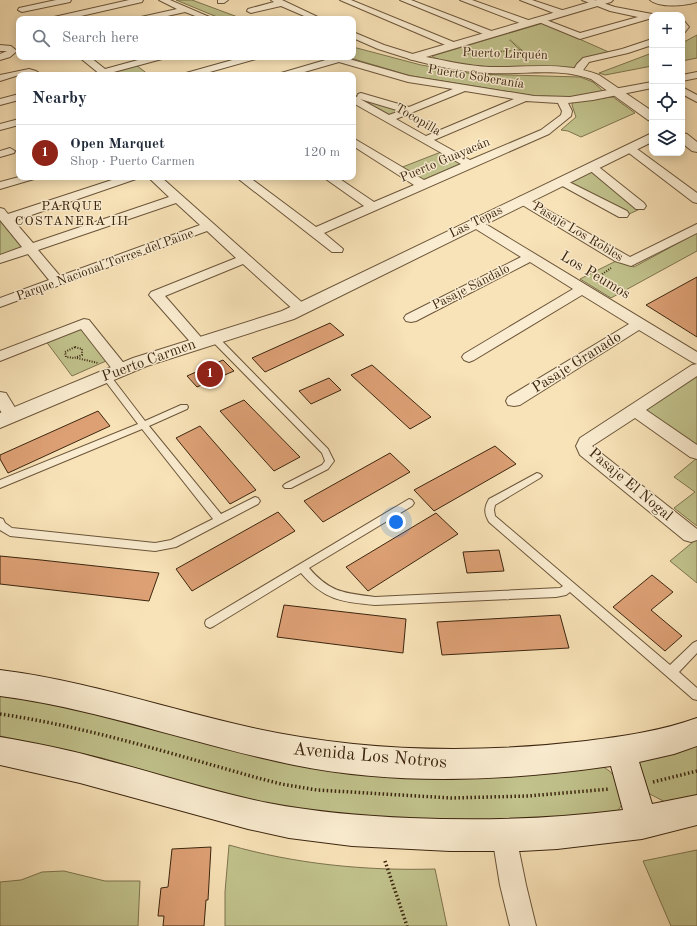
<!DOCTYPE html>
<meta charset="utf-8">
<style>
:root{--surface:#fff;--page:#f2f2f3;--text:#1f2937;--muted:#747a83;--line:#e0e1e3;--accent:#8f2418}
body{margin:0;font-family:"Old Standard TT",serif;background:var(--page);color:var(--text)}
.controls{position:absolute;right:12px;top:12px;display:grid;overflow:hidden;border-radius:8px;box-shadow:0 2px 10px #0003}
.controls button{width:36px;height:36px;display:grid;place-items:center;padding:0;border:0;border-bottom:1px solid var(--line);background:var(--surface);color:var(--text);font:20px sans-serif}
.you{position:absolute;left:396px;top:522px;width:14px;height:14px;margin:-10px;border:3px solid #fff;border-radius:50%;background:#1a73e8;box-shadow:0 0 0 6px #1a73e833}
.badge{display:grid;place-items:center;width:26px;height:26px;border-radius:50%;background:var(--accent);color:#fff;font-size:13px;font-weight:700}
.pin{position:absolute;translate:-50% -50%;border:2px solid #fff;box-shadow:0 1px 4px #0006}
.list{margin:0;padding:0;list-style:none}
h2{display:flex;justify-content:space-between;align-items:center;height:52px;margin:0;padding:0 16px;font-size:17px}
h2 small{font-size:13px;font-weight:400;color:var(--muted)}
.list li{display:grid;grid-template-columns:26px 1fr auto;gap:12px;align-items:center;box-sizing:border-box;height:56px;padding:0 16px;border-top:1px solid var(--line)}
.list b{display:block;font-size:15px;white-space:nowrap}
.list p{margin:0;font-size:13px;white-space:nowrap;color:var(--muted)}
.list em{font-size:13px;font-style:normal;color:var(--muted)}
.icon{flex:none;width:22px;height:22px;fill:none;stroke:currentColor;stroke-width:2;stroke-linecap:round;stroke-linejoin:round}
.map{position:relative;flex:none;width:697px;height:926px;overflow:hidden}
.search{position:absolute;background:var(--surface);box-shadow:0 2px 10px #0003;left:16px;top:16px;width:340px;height:44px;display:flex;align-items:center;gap:10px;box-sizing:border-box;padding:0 14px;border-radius:8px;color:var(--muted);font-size:15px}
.panel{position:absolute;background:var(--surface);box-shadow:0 2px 10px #0003;left:16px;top:72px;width:340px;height:108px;border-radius:8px}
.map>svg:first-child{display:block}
</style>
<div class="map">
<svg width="697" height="926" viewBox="0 0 697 926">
<rect width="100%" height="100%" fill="#f8e2b7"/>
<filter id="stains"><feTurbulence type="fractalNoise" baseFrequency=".005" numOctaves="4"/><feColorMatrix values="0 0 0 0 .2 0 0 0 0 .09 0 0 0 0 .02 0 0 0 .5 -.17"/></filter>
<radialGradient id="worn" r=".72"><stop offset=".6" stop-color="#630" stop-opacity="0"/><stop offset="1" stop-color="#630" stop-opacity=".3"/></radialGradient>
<g fill="#c1c28c" stroke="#7e744e">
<polygon points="176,0 192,0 243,19 222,19"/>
<path d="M543,23l68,30c-11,4 -29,14 -40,15 -21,3 -125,0 -139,-12z"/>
<polygon points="697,35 697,58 682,61 682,43"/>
<polygon points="353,47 421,65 474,74 580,77 593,82 603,91 577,97 535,96 411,76 347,57 353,57"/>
<polygon points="652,53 652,66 605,75 599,73"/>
<polygon points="136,65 149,75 114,75 111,72"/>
<polygon points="353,95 401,109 402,111 391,115 387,115 353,97"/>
<polygon points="613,97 635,113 581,137 568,131 561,130 576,117 572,105 573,101"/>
<polygon points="441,152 463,163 422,181 400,168"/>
<polygon points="589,171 593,171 640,209 629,214 570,183 569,181"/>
<polygon points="0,221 21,246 20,249 0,257"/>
<polygon points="697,233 697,251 611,298 580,279 618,260 634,267"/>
<polygon points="72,329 83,329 106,360 106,361 72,376 45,340"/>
<polygon points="697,374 697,446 648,413 647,409 650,406"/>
<polygon points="697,458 697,526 674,508 695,492 674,477"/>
<polygon points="697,537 697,583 670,561 693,542"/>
<path d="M0,690l209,50 390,25c19,8 19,19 24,38l-6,9 -7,3 -152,7 -148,-9 -82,-18 -126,-37 -102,-22z"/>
<polygon points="697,745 697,795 667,803 648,793 638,763 644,758"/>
<path d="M229,845c66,19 137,26 206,24l12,57h-222v-34z"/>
<polygon points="697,850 697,926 671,926 643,861"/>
<polygon points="64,871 105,881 140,881 138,926 0,926 0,882 21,880 42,872"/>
</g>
<g fill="#dda075" stroke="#3c260f">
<polygon points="697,277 697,337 646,305"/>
<polygon points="330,323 344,335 265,372 252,358"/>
<polygon points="223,360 234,371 197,387 187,376"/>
<polygon points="372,365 431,417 410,429 351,375"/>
<polygon points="329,378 341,390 311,404 299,391"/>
<polygon points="244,400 300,457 274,471 220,411"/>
<polygon points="98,411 110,426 8,473 0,459 0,455"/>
<polygon points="200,426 256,490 230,504 176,438"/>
<polygon points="495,446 516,464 434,511 414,490"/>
<polygon points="390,453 410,472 323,522 304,501"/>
<polygon points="278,512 295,531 192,591 176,569"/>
<polygon points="436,513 458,534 368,591 346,567"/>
<polygon points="499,550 504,571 467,573 463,552"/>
<polygon points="0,556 41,560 159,573 149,601 0,584"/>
<polygon points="652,575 673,592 651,610 682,636 665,651 613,607"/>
<polygon points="284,605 406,619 403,653 277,637"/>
<polygon points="560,615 569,648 442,655 437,622"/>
<polygon points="211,847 208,900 206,900 204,926 163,926 164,916 158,916 161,888 168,887 172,849"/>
</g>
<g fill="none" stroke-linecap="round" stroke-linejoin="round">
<defs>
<g id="service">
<polygon points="212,337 218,337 328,449 334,461 328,469 291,488 285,488 283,486 285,484 322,465 325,461 322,453 212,341 211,339"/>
<polygon points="106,373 109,374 145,421 181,405 187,405 188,407 187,409 149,426 221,514 255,497 258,498 260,501 258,504 176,547 155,551 10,536 0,530 0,518 3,519 5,523 12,528 155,543 171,540 213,519 142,429 0,488 0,480 138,424 103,378 102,376 103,374"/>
<path d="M537,473l3,1 2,2 -2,2 -45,27 -1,5 1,6 175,149 23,-22 4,-2v12l-18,19 18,16v12l-4,-1 -123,-107 -4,3 -10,2 -181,8c-33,-3 -51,-5 -74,-32l-87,53 -4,2 -4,-2 -1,-3 1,-3 203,-121 3,1 2,3 -2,3 -103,62c21,25 36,25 66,29l185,-9 3,-2 -74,-64c-5,-9 -5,-14 0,-23z"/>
</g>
<g id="minor">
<polygon points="56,0 71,0 70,2 22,12 18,10 19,8"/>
<polygon points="129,0 143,0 142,2 68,19 53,19 54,17"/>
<polygon points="159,0 170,0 214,19 203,19 185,12 154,19 140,19 141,17 177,9"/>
<polygon points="218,0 228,0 224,3 218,3"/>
<polygon points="271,0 282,0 322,19 311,19 281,6 251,13 247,11 248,9 274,2"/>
<polygon points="340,0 351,0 456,43 457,45 453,48 450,47"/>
<polygon points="400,0 411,0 494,32 495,34 491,37 488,36"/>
<polygon points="460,0 472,0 531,21 532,23 528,26 525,25"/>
<polygon points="520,0 532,0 565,11 566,13 565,15 559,15"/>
<polygon points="582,0 594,0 615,7 652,14 652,18 580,39 534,20 535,18 541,18 580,33 638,17 610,11"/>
<path d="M650,0h47v2c-12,4 -38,6 -47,-2z"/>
<polygon points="682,21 685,22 689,27 685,32 682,33"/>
<polygon points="353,32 384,45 416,55 418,57 413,60 378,49 353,38"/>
<polygon points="652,39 652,45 628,53 589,62 581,73 578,74 573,71 577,64 583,58 622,49"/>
<polygon points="0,45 11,46 17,51 10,57 0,60 0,54 7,51 0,51"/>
<polygon points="79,57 90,57 105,69 149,57 164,57 162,59 110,73 112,75 101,75"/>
<polygon points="243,57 258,57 256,59 199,75 184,75 186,73"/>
<path d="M327,57h15l67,19 125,20 36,1 82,-15v6l-59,12 -25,3 4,8 -1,5 -22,18 -225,99 19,16 -1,3h-10l-96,-75h13l67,50 48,-21 -41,-29h14l37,25 40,-17 -61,-39v-8l71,42 37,-16 -108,-61v-7l4,1 1,-3 3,-1 48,14 44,-18 -45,-7 -69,-20 -45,13h-15l2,-2 48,-14zM465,91l49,8 -88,37 -30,-17zM360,99l40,12 -11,4zM526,101l32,2 4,8 -1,4 -20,15 -71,30 -36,-20z"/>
<polygon points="29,69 36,71 42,75 19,75 0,81 0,75"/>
<polygon points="697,72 697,78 682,81 682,75"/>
<polygon points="682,87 697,95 697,102 682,94"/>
<polygon points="19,94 19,100 0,105 0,99"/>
<polygon points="19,119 19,125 0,130 0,124"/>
<polygon points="629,145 633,146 697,193 697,203 693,202 625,150 624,148"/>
<polygon points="10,148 15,151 14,153 0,157 0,151"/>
<polygon points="591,163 595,164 644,203 646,206 644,209 636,209 587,168 585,166"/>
<polygon points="19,177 36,177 34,179 0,189 0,182"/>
<path d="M121,177h17l-2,2 -122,42 19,22 136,-46 -21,-20h13l145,129 2,3 -2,3 -5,1 -5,-1 -53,-48 -78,32 41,47 -2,3 -5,2 -5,-2 -45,-51 2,-3 85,-34 -29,-27 -207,76v-9l49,-18 -21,-26 -28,9v-8l22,-8 -22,-27v-12l4,1 4,5zM176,203l24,22 -140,51 -22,-26z"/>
<polygon points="561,178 627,211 629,214 627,217 619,217 557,183 555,181 557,179"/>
<polygon points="523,196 630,257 697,224 697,233 631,266 615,261 519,203 517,200 519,197"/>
<polygon points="475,219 479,220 697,352 697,364 692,362 639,330 520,405 514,406 508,405 506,401 508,397 629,324 582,295 474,360 469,362 464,360 462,357 464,354 573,289 530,262 416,321 411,322 406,321 404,318 406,315 521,257 471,226 469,223 471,220"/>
<polygon points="84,319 89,320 126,366 129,370 126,374 121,375 116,374 81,329 0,361 0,351"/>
<polygon points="697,364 697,376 646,410 697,445 697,459 690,457 635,418 592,446 697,529 697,540 691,542 684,540 580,455 576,446 580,438 692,365"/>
<polygon points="0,392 6,393 20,416 18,420 12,422 6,420 0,410"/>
<polygon points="504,824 513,827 516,836 526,885 536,926 510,926 500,885 492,836 495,827"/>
</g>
<g id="tertiary">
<path d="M597,0h16l-2,2 -185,55c21,4 42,9 64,10 36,1 74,-6 109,8l53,36v10l-4,-1 -57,-41c-33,-12 -69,-4 -104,-6 -26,-1 -52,-7 -78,-14l-2,-2 2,-2z"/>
<polygon points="652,133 652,142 294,319 147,366 0,428 0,413 133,358 282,311"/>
<polygon points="682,133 687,134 697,142 697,152 692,151 682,143"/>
</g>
<path id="secondary" d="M0,670c88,11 167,39 253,58 110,24 221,26 333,13 38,-5 75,-10 111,-23v28l-23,8 -35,8 13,42 45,-9v30l-55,14 -85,10 -36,2h-71l-98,-5 -63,-8 -41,-9 -168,-46 -80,-18v-28c35,6 71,13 105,23 55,14 108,32 163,43 47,9 95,13 142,15 72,3 142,1 213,-8l-12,-44c-105,15 -213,20 -317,-1 -99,-20 -194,-56 -294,-69z"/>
</defs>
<use href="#service" stroke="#6b5539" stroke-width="2"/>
<use href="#minor" stroke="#6b5539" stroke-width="2"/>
<use href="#tertiary" stroke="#6b5539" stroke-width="2"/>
<use href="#secondary" stroke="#3c260f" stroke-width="2"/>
<g stroke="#3c260f" stroke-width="1.5" stroke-dasharray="0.5 1" stroke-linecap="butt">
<polyline points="510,40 530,58"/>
<polyline points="467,54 522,50"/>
</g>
<g stroke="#3c260f" stroke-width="2" stroke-dasharray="1 1.5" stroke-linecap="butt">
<polyline points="594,280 611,268"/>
<polygon points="75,347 82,349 82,355 74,358 66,357 65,352"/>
<polyline points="77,358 98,363"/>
</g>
<g stroke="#3c260f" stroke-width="3.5" stroke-dasharray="1.5 2.5" stroke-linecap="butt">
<path d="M0,714c88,13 172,40 258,64l23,6 36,6 134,8 77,-2 82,-7"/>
<polyline points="653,782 697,771"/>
<polyline points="385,861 407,926"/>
</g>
<use href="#service" fill="#faecd0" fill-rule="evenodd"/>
<use href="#minor" fill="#faecd0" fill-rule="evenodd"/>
<use href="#tertiary" fill="#faecd0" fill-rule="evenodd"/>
<use href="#secondary" fill="#faecd0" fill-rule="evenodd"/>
</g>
<g text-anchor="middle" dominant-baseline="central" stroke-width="3" stroke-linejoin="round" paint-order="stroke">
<g font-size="13" fill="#3c260f" stroke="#faecd0">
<text transform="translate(505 54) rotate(2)">Puerto Lirquén</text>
<text transform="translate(476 77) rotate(9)">Puerto Soberanía</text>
<text transform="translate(418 120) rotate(30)">Tocopilla</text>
<text transform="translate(445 160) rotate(-23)">Puerto Guayacán</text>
<text transform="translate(476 222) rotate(-26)">Las Tepas</text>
<text transform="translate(578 232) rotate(31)">Pasaje Los Robles</text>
<text transform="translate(105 265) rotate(-20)">Parque Nacional Torres del Paine</text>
<text transform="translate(471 287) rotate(-27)">Pasaje Sándalo</text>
</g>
<g font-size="13" letter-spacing="1" fill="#3c260f" stroke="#faecd0">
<text x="72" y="206">PARQUE<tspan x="72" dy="15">COSTANERA III</tspan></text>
</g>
<g font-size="15" fill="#3c260f" stroke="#faecd0">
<text transform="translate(595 276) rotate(31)">Los Peumos</text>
<text transform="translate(149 361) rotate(-20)">Puerto Carmen</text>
<text transform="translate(577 363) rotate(-32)">Pasaje Granado</text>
<text transform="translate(630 485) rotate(40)">Pasaje El Nogal</text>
</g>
<g font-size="18" fill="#3c260f" stroke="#faecd0">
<text transform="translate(370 756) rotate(5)">Avenida Los Notros</text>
</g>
</g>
<rect width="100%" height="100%" filter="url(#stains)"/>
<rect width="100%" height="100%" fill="url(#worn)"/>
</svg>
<div class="controls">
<button>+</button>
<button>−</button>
<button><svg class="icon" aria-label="locate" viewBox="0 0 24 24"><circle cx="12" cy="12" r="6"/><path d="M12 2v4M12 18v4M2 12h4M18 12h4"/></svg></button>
<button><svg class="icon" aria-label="layers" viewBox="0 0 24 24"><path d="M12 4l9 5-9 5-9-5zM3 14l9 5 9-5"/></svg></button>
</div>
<div class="you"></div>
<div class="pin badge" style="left:210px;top:374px">1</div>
<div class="search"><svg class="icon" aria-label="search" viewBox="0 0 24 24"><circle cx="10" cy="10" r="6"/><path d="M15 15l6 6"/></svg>Search here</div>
<section class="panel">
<h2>Nearby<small></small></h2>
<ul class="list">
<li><span class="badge">1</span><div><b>Open Marquet</b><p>Shop · Puerto Carmen</p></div><em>120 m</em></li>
</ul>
</section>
</div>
